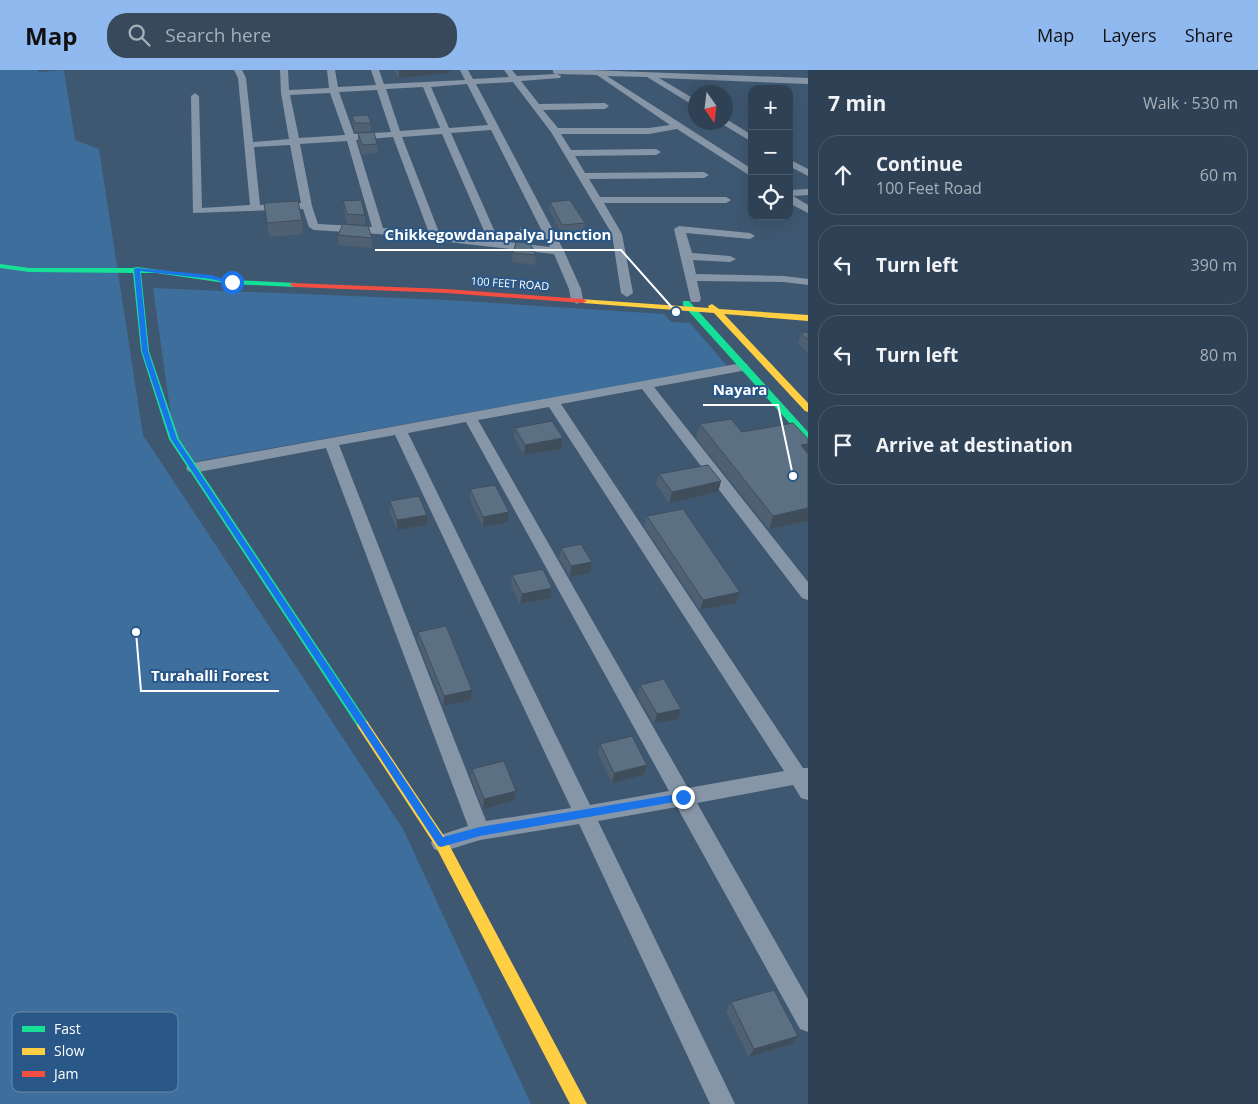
<!DOCTYPE html>
<meta charset="utf-8">
<style>
:root{--surface:#2f4255;--page:#37495b;--text:#f1f3f6;--muted:#a7b0b9;--line:#4a5b6c;--accent:#90b9f0}
body{margin:0;font-family:"Open Sans",sans-serif;background:var(--page);color:var(--text)}
.controls{position:absolute;right:15px;top:15px;display:grid;overflow:hidden;border-radius:10px;box-shadow:0 5px 20px #0002}
.controls button{width:45px;height:45px;display:grid;place-items:center;padding:0;border:0;border-bottom:1px solid var(--line);background:var(--surface);color:var(--text);font:25px sans-serif}
.compass{position:absolute;left:688px;top:15px;width:45px;height:45px;border-radius:50%;background:var(--surface);box-shadow:0 5px 20px #0002;rotate:166deg}
.stop{position:absolute;width:15px;height:15px;margin:-11px;border:4px solid #1a73e8;border-radius:50%;background:#fff}
.stop.end{background:#1a73e8;border-color:#fff;box-shadow:0 1px 5px #0008}
.list{margin:0;padding:0;list-style:none}
h2{display:flex;justify-content:space-between;align-items:center;height:65px;margin:0;padding:0 20px;font-size:21px}
h2 small{font-size:16px;font-weight:400;color:var(--muted)}
.list li{display:grid;grid-template-columns:32px 1fr auto;gap:15px;align-items:center;box-sizing:border-box;height:80px;margin:0 10px 10px;padding:0 10px;border:1px solid var(--line);border-radius:20px}
.list b{display:block;font-size:19px;white-space:nowrap}
.list p{margin:0;font-size:16px;white-space:nowrap;color:var(--muted)}
.list em{font-size:16px;font-style:normal;color:var(--muted)}
.icon{flex:none;width:28px;height:28px;fill:none;stroke:currentColor;stroke-width:2;stroke-linecap:round;stroke-linejoin:round}
.map{position:relative;flex:none;width:808px;height:1034px;overflow:hidden}
header{display:flex;align-items:center;gap:30px;box-sizing:border-box;height:70px;padding:0 25px;background:var(--accent);color:#111}
header strong{font-size:24px}
nav{display:flex;gap:28px;margin-inline-start:auto;font-size:18px}
.search{width:350px;height:45px;background:var(--page);display:flex;align-items:center;gap:12px;box-sizing:border-box;padding:0 18px;border-radius:20px;color:var(--muted);font-size:19px}
main{display:flex}
aside{flex:1;background:var(--surface)}
.map>svg:first-child{display:block}
</style>
<header>
<strong>Map</strong>
<div class="search"><svg class="icon" aria-label="search" viewBox="0 0 24 24"><circle cx="10" cy="10" r="6"/><path d="M15 15l6 6"/></svg>Search here</div>
<nav><a>Map</a><a>Layers</a><a>Share</a></nav>
</header>
<main>
<div class="map">
<svg width="808" height="1034" viewBox="0 0 808 1034">
<rect width="100%" height="100%" fill="#3f5871"/>
<g fill="#3e6e9c">
<polygon points="0,0 37,0 39,2 64,0 75,70 99,79 143,365 403,759 531,1034 0,1034"/>
<polygon points="153,218 447,230 664,244 671,252 690,253 727,296 194,392 173,361"/>
</g>
<g fill="none" stroke-linecap="round" stroke-linejoin="round">
<g fill="#8696a7" fill-rule="evenodd">
<path d="M234,0h8l4,8 7,64 36,-3 -8,-46 -1,-23h8l1,20 40,-2 -2,-18h8l3,17 38,-2 -5,-15h8l5,14 81,-4 -5,-10h8l5,9 36,-2 -5,-7h8l5,6 39,-2 -3,-1v-3h36l219,8v6l-149,-6 37,22v7l-49,-30 -40,-1 145,93v8l-75,-48 -28,5h-88l10,16 85,-1 5,3 -5,3 -81,1 10,17 119,-1 5,3 -5,3 -115,1 11,18h126l5,3 -5,3h-122l18,31 11,59 -6,4 -6,-4 -9,-59 -61,-102 -38,-50 -37,2 88,167 17,38 2,11 -6,4 -6,-4 -2,-11 -15,-35 -176,-20 -64,-4 -5,-3 -6,-18 -110,4 -2,-117 4,-3 4,3 3,112 48,-3 -12,-127zM557,4l40,1 73,50 -21,3h-91l-15,-18 62,-1 4,-3 -4,-3 -66,1 -18,-23 39,-3 1,-2zM467,14l21,41 -39,3 -18,-41zM423,17l17,41 -40,3 -14,-42zM377,20l14,42 -37,2 -15,-42zM330,23l15,42 -46,3 -9,-43zM491,60l59,117 -51,-6 -48,-108zM442,64l46,106 -48,-5 -38,-98zM393,67l36,96 -46,-5 -27,-88zM347,71l25,86 -54,-3 -6,-18 -12,-62zM290,75l11,58 -41,2 -6,-58z"/>
<polygon points="726,49 752,65 752,72 722,54 721,52 726,52"/>
<polygon points="789,89 808,99 808,106 789,96"/>
<polygon points="808,119 808,125 793,126 808,135 808,143 789,133 789,120"/>
<polygon points="679,156 750,163 755,166 750,169 686,163 692,183 730,186 736,189 730,192 693,190 696,204 784,206 808,209 808,215 784,212 697,211 701,229 699,232 691,232 674,159"/>
<path d="M742,293l5,1 1,3 -1,3 -93,17 154,195v18l-6,-2 -160,-209 -81,15 242,364h5v32l-7,-2 -8,-13 -96,18 111,196v33l-8,-3 -123,-222 -79,14 137,283h-25l-131,-280 -99,16 -39,12 -7,-3 -3,-6 3,-6 34,-11 -142,-378 -133,25 -5,-2 -2,-3 2,-3 5,-2zM549,337l235,364 -96,17 -210,-368zM466,352l203,369 -79,14 -182,-372zM395,365l176,373 -85,13 -147,-376z"/>
</g>
<g fill="#16e098" fill-rule="evenodd">
<polygon points="0,194 29,198 133,198 137,197 232,210 297,213 298,215 294,217 232,214 156,203 141,203 149,281 179,369 367,651 369,655 367,659 363,660 359,659 169,369 141,281 133,203 29,202 0,198"/>
<polygon points="683,231 689,231 808,362 808,371 805,370 683,235"/>
</g>
<g fill="#ffcf43" fill-rule="evenodd">
<polygon points="580,229 709,238 708,236 712,234 719,239 808,245 808,251 724,244 808,333 808,342 805,341 714,243 583,233 579,231"/>
<polygon points="363,650 367,651 446,769 587,1034 570,1034 436,777 359,659 357,655 359,651"/>
</g>
<polygon fill="#f24e42" fill-rule="evenodd" points="291,213 446,219 583,229 587,231 583,233 446,223 294,217 290,215"/>
</g>
<g fill="#4f6072">
<polygon points="394,0 450,0 450,3 399,8"/>
<polygon points="352,46 371,53 371,61 355,62 353,54"/>
<polygon points="358,63 377,74 378,83 362,84 358,72"/>
<polygon points="343,131 365,145 365,155 347,154 344,141"/>
<polygon points="550,132 585,153 584,161 561,163 549,139"/>
<polygon points="264,133 302,150 303,164 269,167"/>
<polygon points="518,162 524,162 523,172 517,171"/>
<polygon points="338,165 372,168 372,178 338,175"/>
<polygon points="513,183 536,185 535,195 512,192"/>
<polygon points="808,262 808,283 798,273 801,263"/>
<polygon points="700,354 742,362 808,369 808,451 769,459 696,368"/>
<polygon points="515,358 563,368 561,379 524,385 514,368"/>
<polygon points="659,404 721,411 718,422 669,433 656,414"/>
<polygon points="470,419 509,442 508,452 483,457 470,430"/>
<polygon points="390,431 427,445 427,455 397,460 390,442"/>
<polygon points="647,446 736,533 700,540 644,456"/>
<polygon points="561,478 590,503 570,507 559,488"/>
<polygon points="512,505 552,518 551,528 520,534 511,516"/>
<polygon points="418,562 471,630 443,636 418,572"/>
<polygon points="640,615 681,639 678,649 654,654 637,625"/>
<polygon points="600,674 647,695 644,705 612,713 598,684"/>
<polygon points="472,699 516,721 514,731 483,739 471,708"/>
<polygon points="731,932 798,966 792,974 749,987 726,941"/>
</g>
<g fill="#404e5c">
<polygon points="399,0 450,0 450,3 399,8"/>
<polygon points="563,368 561,379 524,385 525,375"/>
<polygon points="808,374 808,383 807,386 801,375"/>
<polygon points="721,411 718,422 669,433 672,422"/>
<polygon points="808,438 808,451 769,459 773,446"/>
<polygon points="509,442 508,452 483,457 483,447"/>
<polygon points="427,445 427,455 397,460 397,450"/>
<polygon points="592,492 590,503 570,507 571,496"/>
<polygon points="552,518 551,528 520,534 522,524"/>
<polygon points="740,522 736,533 700,540 703,530"/>
<polygon points="472,620 471,630 443,636 444,626"/>
<polygon points="681,639 678,649 654,654 657,644"/>
<polygon points="647,695 644,705 612,713 614,703"/>
<polygon points="516,721 514,731 483,739 484,729"/>
<polygon points="798,966 792,974 749,987 754,979"/>
</g>
<g fill="#5c7084" stroke="#404e5c">
<polygon points="368,45 371,53 355,53 352,46"/>
<polygon points="374,62 377,74 362,75 358,63"/>
<polygon points="361,130 365,145 347,144 343,131"/>
<polygon points="570,130 585,153 562,155 550,132"/>
<polygon points="298,131 302,150 267,153 264,133"/>
<polygon points="343,154 368,156 372,168 338,165"/>
<polygon points="520,155 524,162 518,162"/>
<polygon points="516,172 530,173 536,185 513,183"/>
<polygon points="808,262 808,270 801,263"/>
<polygon points="731,349 742,362 793,353 808,369 808,374 801,375 808,384 808,438 773,446 700,354"/>
<polygon points="552,351 563,368 525,375 515,358"/>
<polygon points="708,395 721,411 672,422 659,404"/>
<polygon points="495,415 509,442 483,447 470,419"/>
<polygon points="419,426 427,445 397,450 390,431"/>
<polygon points="683,439 740,522 703,530 647,446"/>
<polygon points="581,474 592,492 571,496 561,478"/>
<polygon points="543,499 552,518 522,524 512,505"/>
<polygon points="446,556 472,620 444,626 418,562"/>
<polygon points="664,609 681,639 657,644 640,615"/>
<polygon points="632,666 647,695 614,703 600,674"/>
<polygon points="504,691 516,721 484,729 472,699"/>
<polygon points="774,920 798,966 754,979 731,932"/>
</g>
<polygon fill="#1a73e8" points="137,198 211,205 235,212 232,214 211,209 140,201 148,281 177,369 443,767 480,757 683,723 686,724 686,730 480,766 441,777 438,776 171,369 142,281 134,199"/>
<g text-anchor="middle" dominant-baseline="central" stroke-width="4" stroke-linejoin="round" paint-order="stroke">
<g font-size="11" fill="#fff" stroke="#295787">
<text transform="translate(510 213) rotate(4)">100 FEET ROAD</text>
</g>
</g>
<rect x="12" y="942" width="166" height="80" rx="8" fill="#295787" stroke="#6989ab" stroke-width="1"/>
<rect x="22" y="956" width="23" height="6" fill="#16e098"/>
<rect x="22" y="978" width="23" height="7" fill="#ffcf43"/>
<rect x="22" y="1001" width="23" height="6" fill="#f24e42"/>
<g font-size="14" fill="#fff">
<text x="54" y="964">Fast</text>
<text x="54" y="986">Slow</text>
<text x="54" y="1009">Jam</text>
</g>
<path fill="none" stroke="#fff" stroke-width="2" d="M676 242L621 180H375M793 406L778 335H703M136 562L141 621H279"/>
<g fill="#fff" stroke="#295787" stroke-width="2">
<circle cx="676" cy="242" r="5"/>
<circle cx="793" cy="406" r="5"/>
<circle cx="136" cy="562" r="5"/>
</g>
<g font-size="15" text-anchor="middle" font-weight="bold" fill="#fff" stroke="#295787" stroke-width="4" stroke-linejoin="round" paint-order="stroke">
<text x="498" y="170">Chikkegowdanapalya Junction</text>
<text x="740" y="325">Nayara</text>
<text x="210" y="611">Turahalli Forest</text>
</g>
</svg>
<div class="controls">
<button>+</button>
<button>−</button>
<button><svg class="icon" aria-label="locate" viewBox="0 0 24 24"><circle cx="12" cy="12" r="6"/><path d="M12 2v4M12 18v4M2 12h4M18 12h4"/></svg></button>
</div>
<svg class="compass" viewBox="-18 -18 36 36"><path d="M0-13l5 13h-10z" fill="#e53935"/><path d="M0 13l5-13h-10z" fill="#a7b0b9"/></svg>
<div class="stop" style="left:232px;top:212px"></div>
<div class="stop end" style="left:683px;top:727px"></div>
</div>
<aside>
<h2>7 min<small>Walk · 530 m</small></h2>
<ul class="list">
<li><svg class="icon" aria-label="ahead" viewBox="0 0 24 24"><path d="M12 20V5M6 11l6-6 6 6"/></svg><div><b>Continue</b><p>100 Feet Road</p></div><em>60 m</em></li>
<li><svg class="icon" aria-label="left" viewBox="0 0 24 24"><path d="M17 20v-9H6M10 6l-5 5 5 5"/></svg><div><b>Turn left</b></div><em>390 m</em></li>
<li><svg class="icon" aria-label="left" viewBox="0 0 24 24"><path d="M17 20v-9H6M10 6l-5 5 5 5"/></svg><div><b>Turn left</b></div><em>80 m</em></li>
<li><svg class="icon" aria-label="arrive" viewBox="0 0 24 24"><path d="M6 21V4h12l-3 4 3 4H6"/></svg><div><b>Arrive at destination</b></div></li>
</ul>
</aside>
</main>
